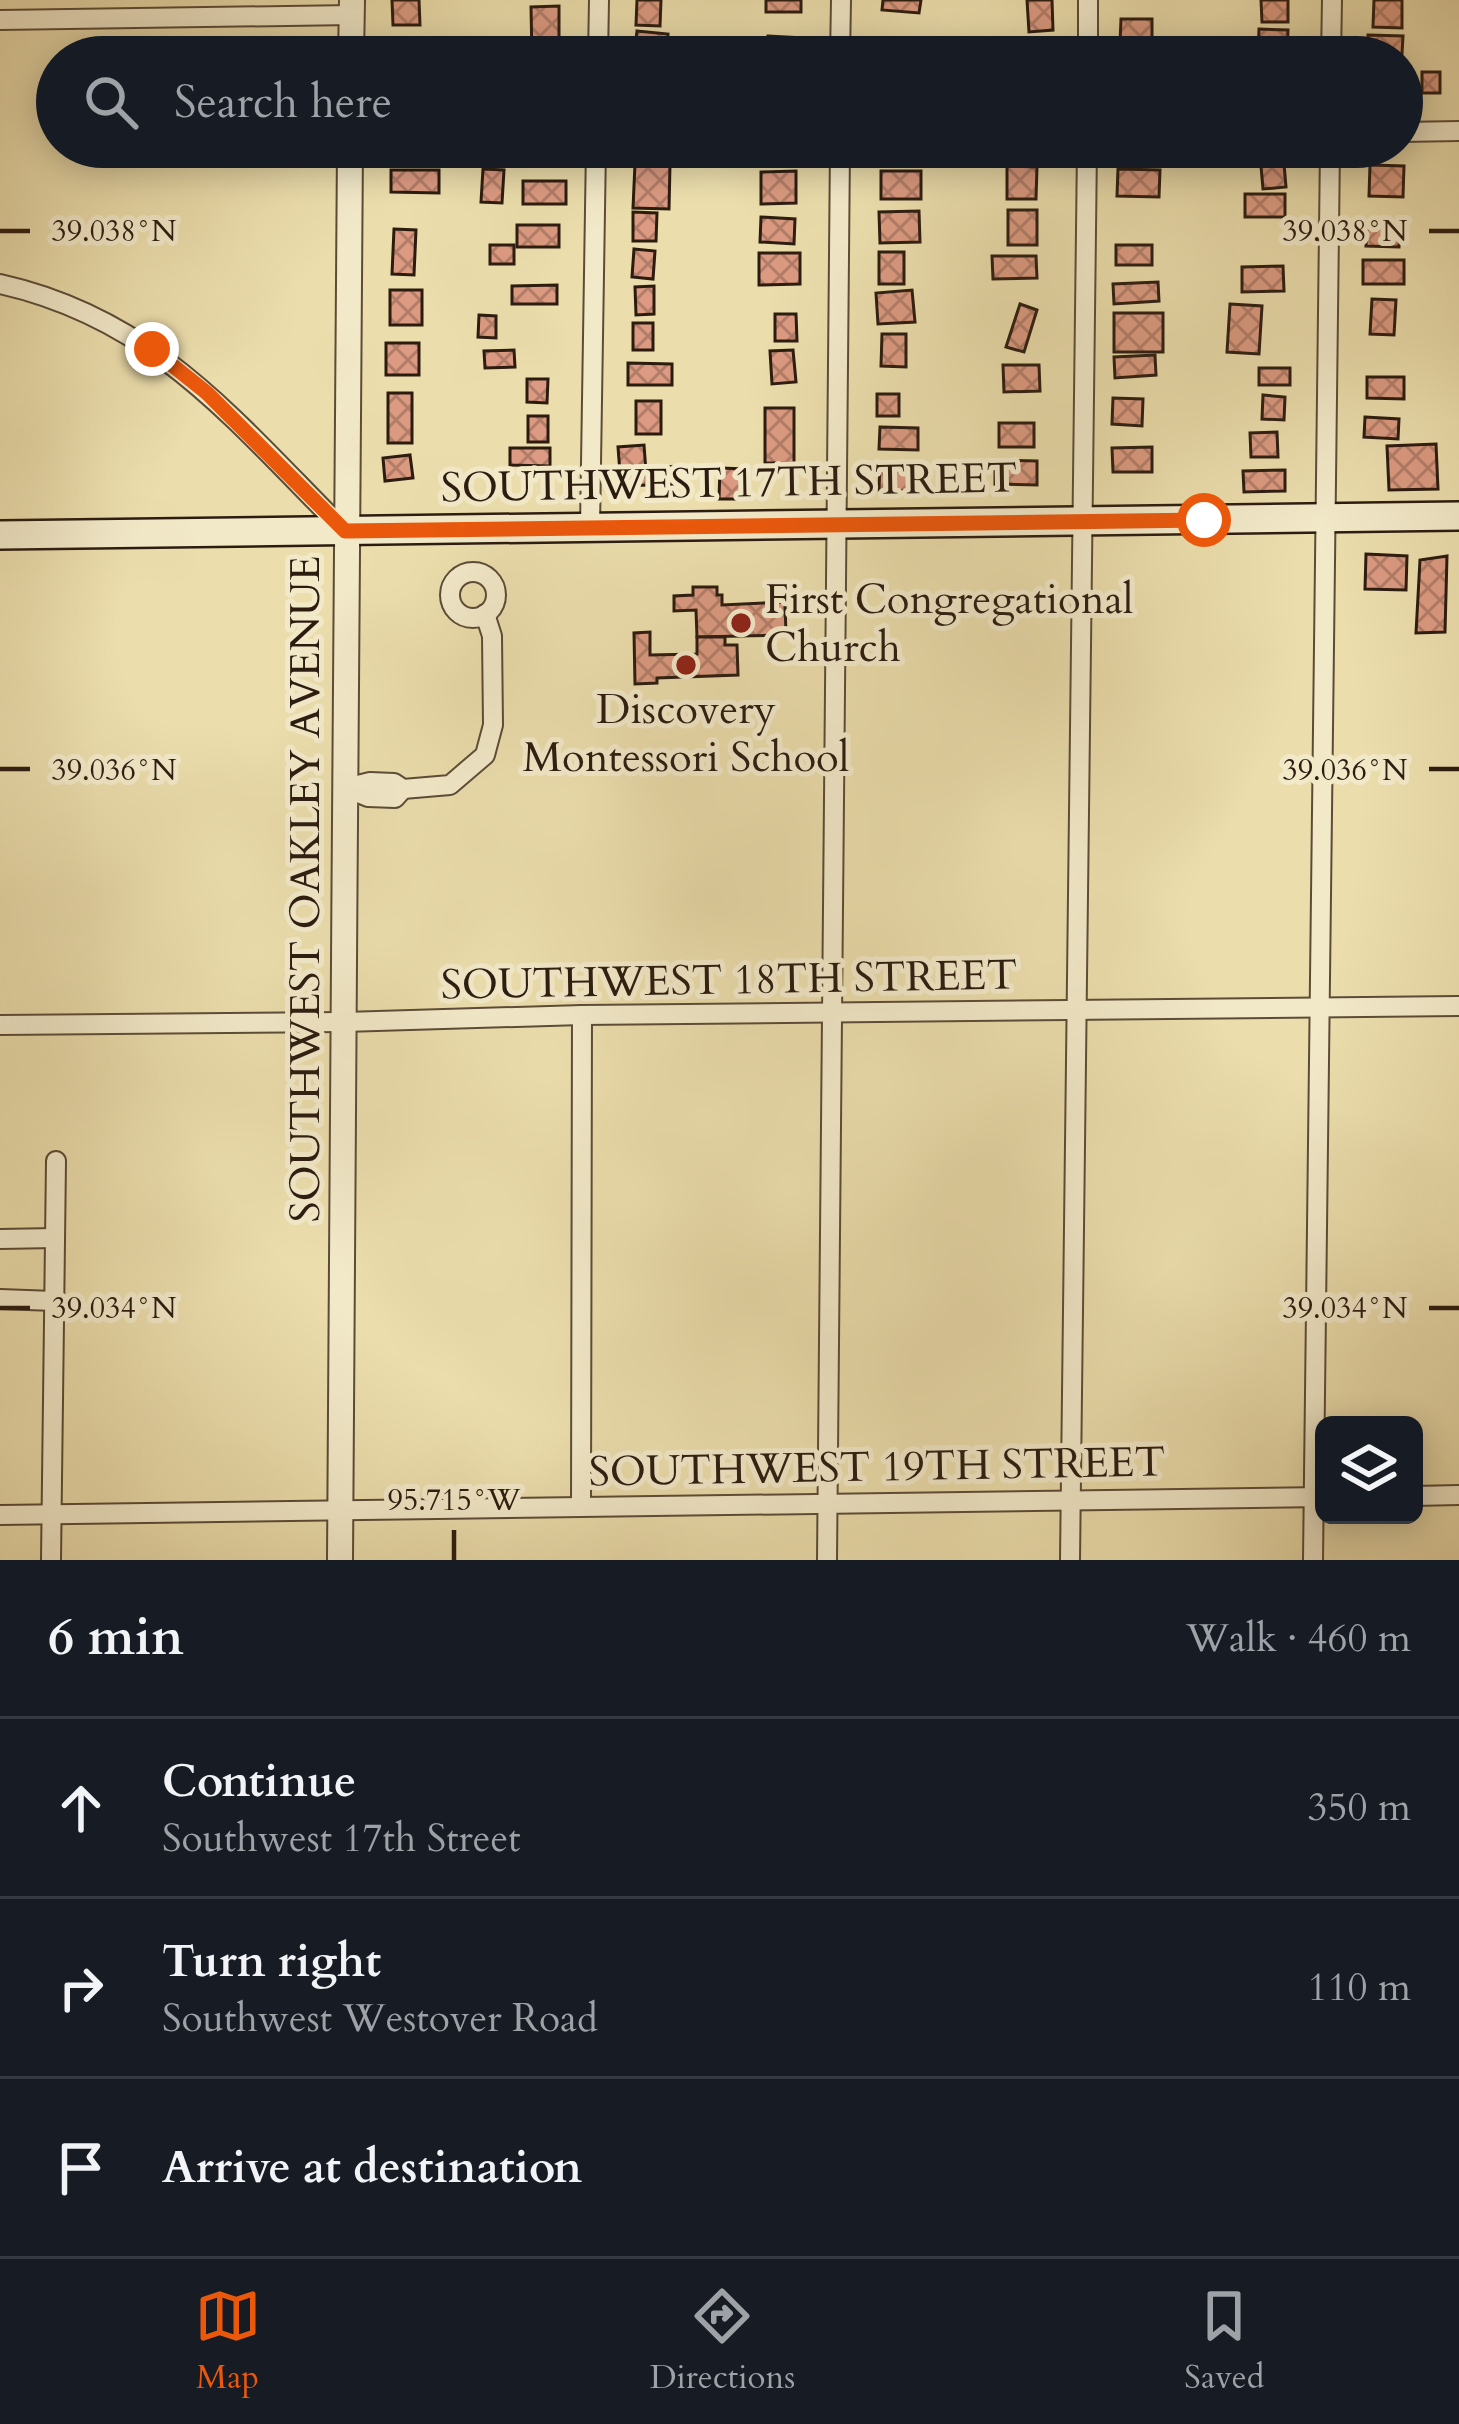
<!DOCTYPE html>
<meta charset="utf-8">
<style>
:root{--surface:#171b24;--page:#20242c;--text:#f1f3f6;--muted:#9ea1a6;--line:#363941;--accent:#ea580c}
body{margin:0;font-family:Cardo,serif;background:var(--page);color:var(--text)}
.controls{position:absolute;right:36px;bottom:36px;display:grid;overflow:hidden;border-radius:18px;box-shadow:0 6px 30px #0003}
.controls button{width:108px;height:108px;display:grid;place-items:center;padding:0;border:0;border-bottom:3px solid var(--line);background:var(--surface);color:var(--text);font:60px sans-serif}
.stop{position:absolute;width:36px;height:36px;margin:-27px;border:9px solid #ea580c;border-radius:50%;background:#fff}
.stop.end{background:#ea580c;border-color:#fff;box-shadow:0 3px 12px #0008}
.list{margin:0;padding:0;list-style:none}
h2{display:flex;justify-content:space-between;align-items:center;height:156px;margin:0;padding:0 48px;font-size:51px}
h2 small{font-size:39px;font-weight:400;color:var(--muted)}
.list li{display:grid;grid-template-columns:78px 1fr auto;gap:36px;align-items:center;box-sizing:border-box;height:180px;padding:0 48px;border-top:3px solid var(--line)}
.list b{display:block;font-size:45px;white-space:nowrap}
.list p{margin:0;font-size:39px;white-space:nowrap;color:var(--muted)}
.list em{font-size:39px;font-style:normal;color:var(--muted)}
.icon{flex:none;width:66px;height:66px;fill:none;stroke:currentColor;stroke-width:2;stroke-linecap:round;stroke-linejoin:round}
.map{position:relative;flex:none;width:1459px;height:1560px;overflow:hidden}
.search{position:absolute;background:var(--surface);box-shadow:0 6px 30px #0003;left:36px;right:36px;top:36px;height:132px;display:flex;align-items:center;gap:30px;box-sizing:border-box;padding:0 42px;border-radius:66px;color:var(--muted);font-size:45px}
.sheet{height:696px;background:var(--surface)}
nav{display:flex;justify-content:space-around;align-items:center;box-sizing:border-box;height:168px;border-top:3px solid var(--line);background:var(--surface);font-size:33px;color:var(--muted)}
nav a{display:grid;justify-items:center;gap:6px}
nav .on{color:var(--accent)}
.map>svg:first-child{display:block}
</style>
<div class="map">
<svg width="1459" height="1560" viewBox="0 0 1459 1560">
<defs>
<pattern id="building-cross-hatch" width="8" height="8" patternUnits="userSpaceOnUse" patternTransform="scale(3)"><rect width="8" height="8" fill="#db9a81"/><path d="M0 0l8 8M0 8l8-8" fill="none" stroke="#b27d68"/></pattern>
</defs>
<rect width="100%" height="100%" fill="#ebddac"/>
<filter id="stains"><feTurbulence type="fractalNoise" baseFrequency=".00167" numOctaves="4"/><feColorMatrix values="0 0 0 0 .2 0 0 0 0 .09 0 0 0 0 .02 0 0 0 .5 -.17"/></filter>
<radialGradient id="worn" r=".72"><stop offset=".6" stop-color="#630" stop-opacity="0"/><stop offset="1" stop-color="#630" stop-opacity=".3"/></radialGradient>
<g fill="url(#building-cross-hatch)" stroke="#2c1c10" stroke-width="3">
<polygon points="392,0 419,0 420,25 393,25"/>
<polygon points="637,0 661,0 660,26 636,25"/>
<rect x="766" y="0" width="35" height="12"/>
<polygon points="883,0 921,0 919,13 882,10"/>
<polygon points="1027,0 1052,0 1053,30 1029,32"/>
<polygon points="1261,0 1288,0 1288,22 1262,22"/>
<polygon points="1374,0 1402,0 1402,28 1373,27"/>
<polygon points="559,6 559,56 532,57 531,7"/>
<polygon points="1121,19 1152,19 1152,43 1120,43"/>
<polygon points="1259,29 1288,30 1287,57 1258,57"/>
<polygon points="637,31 668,34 666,57 634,57"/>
<polygon points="1368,35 1403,36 1402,54 1368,53"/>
<polygon points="768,36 803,38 802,57 767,57"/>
<rect x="400" y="38" width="27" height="19"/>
<rect x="990" y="43" width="33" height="14"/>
<rect x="1422" y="72" width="18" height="21"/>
<polygon points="635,164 670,165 669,209 633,208"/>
<polygon points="1284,164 1286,187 1263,189 1261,166"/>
<polygon points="1370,165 1404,166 1403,197 1369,196"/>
<polygon points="1007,166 1037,167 1036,199 1007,199"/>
<polygon points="483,169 504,170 502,203 481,202"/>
<polygon points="1118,169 1160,170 1159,197 1117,196"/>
<polygon points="391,170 439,170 439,193 391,192"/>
<polygon points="796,171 796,203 761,204 761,172"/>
<rect x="881" y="171" width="40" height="28"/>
<rect x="523" y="181" width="43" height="23"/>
<rect x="1245" y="194" width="40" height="23"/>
<rect x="1008" y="210" width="29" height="35"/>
<polygon points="919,211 920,242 880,243 879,212"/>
<polygon points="633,212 657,213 656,241 633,241"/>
<polygon points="761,217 795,219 794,244 760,242"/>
<rect x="517" y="225" width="42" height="22"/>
<polygon points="1367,227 1400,227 1399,247 1366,246"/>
<polygon points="394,229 416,230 414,275 392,274"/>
<rect x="490" y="245" width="24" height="19"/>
<rect x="1116" y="245" width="36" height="20"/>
<polygon points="634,249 655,251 653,279 632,277"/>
<rect x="879" y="252" width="25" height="32"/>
<polygon points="759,253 800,253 800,284 759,285"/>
<polygon points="992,256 1036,256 1037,278 993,279"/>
<rect x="1363" y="260" width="41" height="24"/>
<polygon points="1283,266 1284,291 1242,292 1242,267"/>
<polygon points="1158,282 1159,301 1114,304 1113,284"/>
<polygon points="557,285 557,304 512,304 512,286"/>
<polygon points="654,286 654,314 636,315 635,287"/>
<rect x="390" y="290" width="32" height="35"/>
<polygon points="912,290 915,322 878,324 876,293"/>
<polygon points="1372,299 1396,300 1394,335 1370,334"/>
<polygon points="1020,304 1037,310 1024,352 1006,347"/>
<polygon points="1230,304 1262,306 1259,354 1227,352"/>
<rect x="1114" y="313" width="49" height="39"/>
<polygon points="775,314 796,314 797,341 775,341"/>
<polygon points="479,315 496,316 496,338 478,337"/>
<rect x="633" y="323" width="20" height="27"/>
<polygon points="882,334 906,334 906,367 881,366"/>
<rect x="386" y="343" width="33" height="32"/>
<polygon points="514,350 515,367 485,368 484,351"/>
<polygon points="793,350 796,382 772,384 770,351"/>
<polygon points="1155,355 1156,375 1115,378 1114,357"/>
<polygon points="628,363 672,364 672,385 628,385"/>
<polygon points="1003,365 1039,365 1040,391 1004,392"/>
<rect x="1259" y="368" width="31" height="17"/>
<polygon points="1367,377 1404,377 1404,399 1367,398"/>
<polygon points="527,379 548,379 547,403 527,402"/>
<rect x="388" y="393" width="24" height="50"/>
<rect x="877" y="394" width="22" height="22"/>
<polygon points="1263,395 1285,397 1284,420 1262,419"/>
<polygon points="1113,398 1143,399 1142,426 1112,424"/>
<rect x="636" y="401" width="25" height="33"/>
<rect x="765" y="408" width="29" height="55"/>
<rect x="528" y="416" width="20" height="26"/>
<polygon points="1365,417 1399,419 1398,439 1364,437"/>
<rect x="999" y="423" width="35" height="24"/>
<polygon points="880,427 918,428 918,450 879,449"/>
<polygon points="1277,432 1278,457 1251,457 1250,433"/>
<polygon points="1436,444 1438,489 1389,490 1387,446"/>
<polygon points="644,445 647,485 621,486 618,447"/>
<polygon points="1152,447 1152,472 1113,472 1112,448"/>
<polygon points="510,448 550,448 550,466 510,465"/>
<polygon points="410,455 413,478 385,481 383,458"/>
<polygon points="995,460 1037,461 1037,485 995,484"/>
<polygon points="880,462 912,464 911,491 879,490"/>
<polygon points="686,466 687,484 664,485 663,467"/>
<polygon points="720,468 746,469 745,499 719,499"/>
<polygon points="1285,470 1285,491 1244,492 1243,471"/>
<polygon points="1366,554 1407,556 1406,590 1365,589"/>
<polygon points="1447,556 1445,632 1416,633 1420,560"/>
<polygon points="693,587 717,587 717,595 722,595 722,605 785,602 786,635 697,637 696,610 674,611 674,596 693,595"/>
<polygon points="650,632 650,655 697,654 697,637 725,637 725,645 737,645 738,675 657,678 657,683 635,684 634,633"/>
</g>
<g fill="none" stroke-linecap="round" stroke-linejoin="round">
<defs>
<g id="minor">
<polyline points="0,20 352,15"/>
<polyline points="598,57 599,0"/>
<polyline points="840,57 841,0"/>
<polyline points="1088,57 1088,0"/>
<polyline points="1331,57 1332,0"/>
<polyline points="1402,132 1459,131"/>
<path d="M0,284c157,35 237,140 345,247"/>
<polyline points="590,527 596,147"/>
<circle cx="473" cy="595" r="23"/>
<polyline points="346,788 370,782 394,783 403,789 450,785 485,755 493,725 492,636 485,614"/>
<polyline points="346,788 368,797 395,798 403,789"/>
<polyline points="0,1025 344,1022 582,1015 1459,1006"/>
<polyline points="0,1239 55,1238"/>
<polyline points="0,1299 54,1301"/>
<polyline points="1414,1496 1459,1495"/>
<polyline points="581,1507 582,1015"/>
<polyline points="0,1515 1324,1497"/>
<polyline points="51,1560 56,1161"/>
<polyline points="827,1560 840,147"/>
<polyline points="1070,1560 1087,147"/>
<polyline points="1313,1560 1330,147"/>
</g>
<g id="tertiary">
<polyline points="351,57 352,0"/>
<path d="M340,1560c5,-471 4,-942 10,-1413"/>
</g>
<polyline id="secondary" points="0,535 1459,516"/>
</defs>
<use href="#minor" stroke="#5c4c37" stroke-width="22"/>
<use href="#tertiary" stroke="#5c4c37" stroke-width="28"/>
<use href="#secondary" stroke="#2c1c10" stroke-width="32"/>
<use href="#minor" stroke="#f2e9c9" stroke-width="18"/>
<use href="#tertiary" stroke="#f2e9c9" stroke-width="24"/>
<use href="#secondary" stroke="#f2e9c9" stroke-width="27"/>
</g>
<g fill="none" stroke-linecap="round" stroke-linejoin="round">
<polyline stroke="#ea580c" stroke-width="15" points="152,349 207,393 345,531 1204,520"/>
</g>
<path fill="none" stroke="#2c1c10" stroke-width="4.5" d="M0,231h30M1429,231h30M0,769h30M1429,769h30M0,1308h30M1429,1308h30M454,1530v30"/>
<g fill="#8f2418" stroke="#f2e9c9" stroke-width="4.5">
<circle cx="741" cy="623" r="12"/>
<circle cx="686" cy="665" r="12"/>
</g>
<g text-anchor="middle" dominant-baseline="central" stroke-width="10" stroke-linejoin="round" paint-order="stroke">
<g font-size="42" fill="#2c1c10" stroke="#f2e9c9">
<text transform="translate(729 483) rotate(-1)">SOUTHWEST 17TH STREET</text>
<text transform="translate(305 889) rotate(-90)">SOUTHWEST OAKLEY AVENUE</text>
<text transform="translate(729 980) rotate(-1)">SOUTHWEST 18TH STREET</text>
<text transform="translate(877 1467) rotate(-1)">SOUTHWEST 19TH STREET</text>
</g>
<g font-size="42" fill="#2c1c10" stroke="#f2e9c9" text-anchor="start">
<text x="765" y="599">First Congregational<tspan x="765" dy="48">Church</tspan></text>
<text x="686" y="709" text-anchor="middle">Discovery<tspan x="686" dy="48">Montessori School</tspan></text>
</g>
</g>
<g font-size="30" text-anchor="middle" fill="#2c1c10" stroke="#f2e9c9" stroke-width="10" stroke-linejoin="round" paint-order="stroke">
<text x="114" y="241">39.038°N</text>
<text x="1345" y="241">39.038°N</text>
<text x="114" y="780">39.036°N</text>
<text x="1345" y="780">39.036°N</text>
<text x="114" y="1318">39.034°N</text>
<text x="1345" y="1318">39.034°N</text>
<text x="454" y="1510">95.715°W</text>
</g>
<rect width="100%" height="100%" filter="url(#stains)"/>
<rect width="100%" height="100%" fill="url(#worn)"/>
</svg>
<div class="controls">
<button><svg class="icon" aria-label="layers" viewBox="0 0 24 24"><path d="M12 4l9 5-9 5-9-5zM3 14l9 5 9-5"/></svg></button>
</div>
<div class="stop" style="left:1204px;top:520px"></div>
<div class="stop end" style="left:152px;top:349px"></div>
<div class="search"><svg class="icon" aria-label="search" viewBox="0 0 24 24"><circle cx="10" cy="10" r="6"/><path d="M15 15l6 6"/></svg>Search here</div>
</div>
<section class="sheet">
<h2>6 min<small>Walk · 460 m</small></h2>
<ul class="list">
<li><svg class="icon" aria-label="ahead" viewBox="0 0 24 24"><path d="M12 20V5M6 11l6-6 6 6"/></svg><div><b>Continue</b><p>Southwest 17th Street</p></div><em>350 m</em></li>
<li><svg class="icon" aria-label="right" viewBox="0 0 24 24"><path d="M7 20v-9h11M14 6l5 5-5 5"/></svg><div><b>Turn right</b><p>Southwest Westover Road</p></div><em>110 m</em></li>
<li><svg class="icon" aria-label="arrive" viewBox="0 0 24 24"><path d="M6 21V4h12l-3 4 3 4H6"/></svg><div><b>Arrive at destination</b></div></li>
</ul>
</section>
<nav>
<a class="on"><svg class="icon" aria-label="map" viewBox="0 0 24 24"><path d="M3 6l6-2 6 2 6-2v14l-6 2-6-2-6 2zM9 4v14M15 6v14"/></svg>Map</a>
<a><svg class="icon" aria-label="directions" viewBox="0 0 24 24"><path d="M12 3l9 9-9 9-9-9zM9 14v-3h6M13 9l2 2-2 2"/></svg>Directions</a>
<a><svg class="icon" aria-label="saved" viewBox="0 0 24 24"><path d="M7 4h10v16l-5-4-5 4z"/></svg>Saved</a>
</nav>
